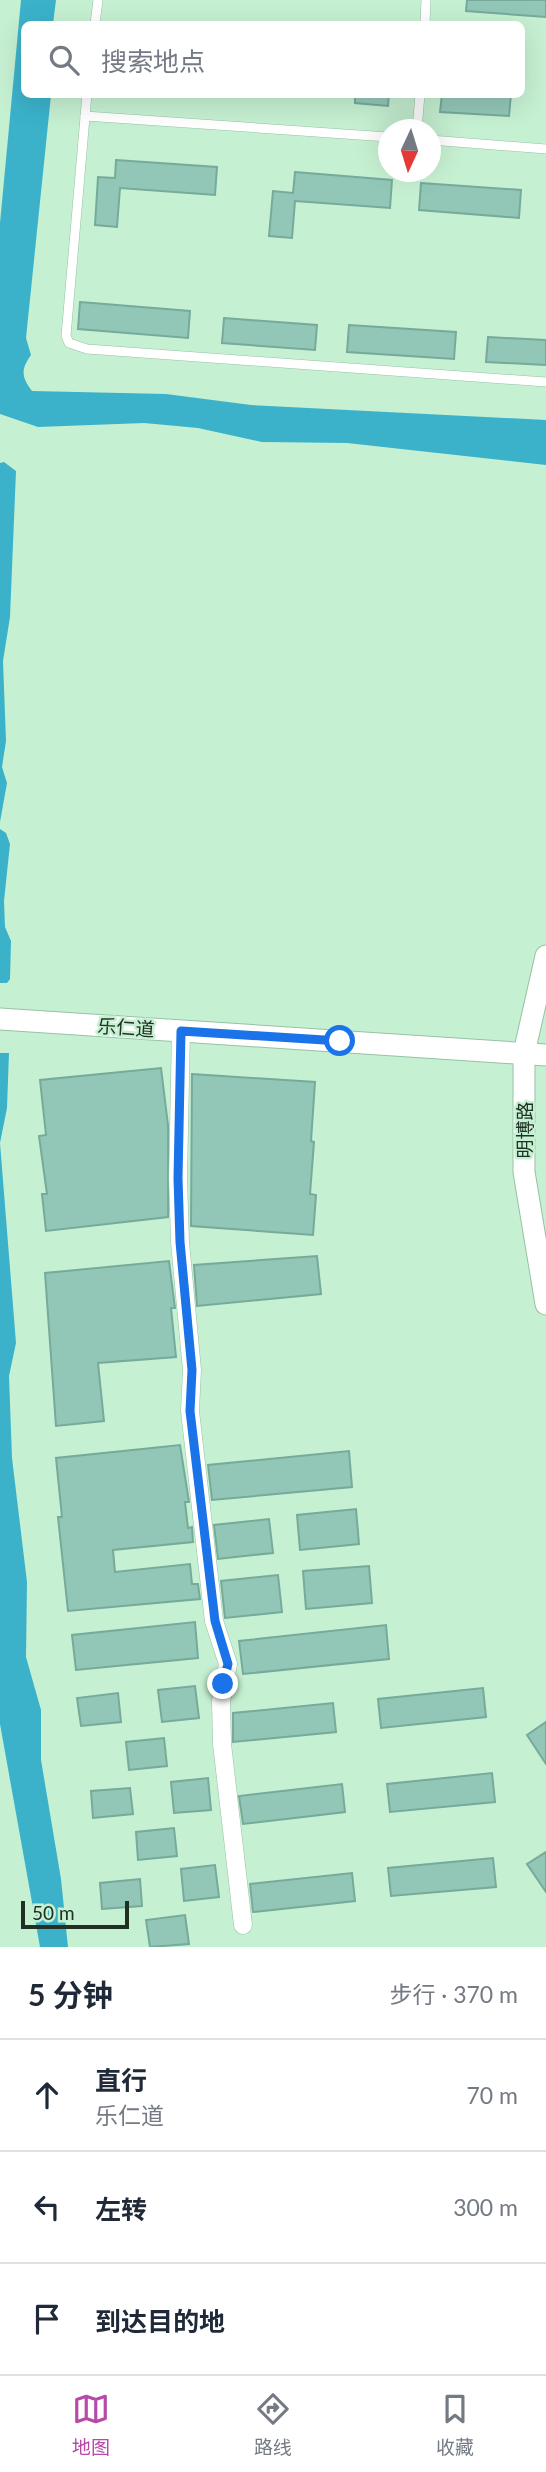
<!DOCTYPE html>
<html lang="zh">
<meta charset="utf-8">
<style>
:root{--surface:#fff;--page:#f6f6f7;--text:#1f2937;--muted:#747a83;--line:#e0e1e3;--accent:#b849a7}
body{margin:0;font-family:Lato,"Noto Sans SC",sans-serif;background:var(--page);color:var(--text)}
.compass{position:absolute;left:378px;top:119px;width:63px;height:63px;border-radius:50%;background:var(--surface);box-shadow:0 7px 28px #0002;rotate:184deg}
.scale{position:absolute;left:21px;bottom:18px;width:108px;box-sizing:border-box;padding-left:7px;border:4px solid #203025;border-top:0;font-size:19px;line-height:24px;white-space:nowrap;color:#203025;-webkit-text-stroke:5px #c6f0d2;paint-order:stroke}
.stop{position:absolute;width:21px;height:21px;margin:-16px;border:5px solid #1a73e8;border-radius:50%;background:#fff}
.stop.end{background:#1a73e8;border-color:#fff;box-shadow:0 2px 7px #0008}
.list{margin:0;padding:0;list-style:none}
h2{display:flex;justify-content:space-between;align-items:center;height:91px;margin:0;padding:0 28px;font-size:30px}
h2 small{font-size:23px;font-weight:400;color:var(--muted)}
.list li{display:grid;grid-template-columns:46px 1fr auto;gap:21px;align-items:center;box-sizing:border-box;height:112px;padding:0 28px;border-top:2px solid var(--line)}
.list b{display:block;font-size:26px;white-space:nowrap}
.list p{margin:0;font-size:23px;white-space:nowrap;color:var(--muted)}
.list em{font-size:23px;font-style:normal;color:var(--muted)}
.icon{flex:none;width:38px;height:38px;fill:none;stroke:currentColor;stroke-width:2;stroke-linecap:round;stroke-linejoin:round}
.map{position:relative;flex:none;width:546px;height:1947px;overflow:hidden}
.search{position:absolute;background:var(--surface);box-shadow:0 7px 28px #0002;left:21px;right:21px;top:21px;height:77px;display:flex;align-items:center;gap:18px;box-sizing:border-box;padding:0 24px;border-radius:10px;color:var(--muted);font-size:26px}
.sheet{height:427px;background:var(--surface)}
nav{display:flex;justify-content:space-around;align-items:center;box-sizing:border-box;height:98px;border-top:2px solid var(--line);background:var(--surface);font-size:19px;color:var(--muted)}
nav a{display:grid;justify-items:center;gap:4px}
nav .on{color:var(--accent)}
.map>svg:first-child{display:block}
</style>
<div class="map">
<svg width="546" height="1947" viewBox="0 0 546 1947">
<rect width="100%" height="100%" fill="#c6f0d2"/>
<g fill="#3bb2ca">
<path d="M21,0h35l-3,24h-29v70l27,1 -25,243 5,17c-10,14 -10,22 1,36l134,3 85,11 295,15v45l-199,-22 -85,-1 -64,-14 -54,-5 -106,4 -38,-13v-191z"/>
<polygon points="4,462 16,471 10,617 3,661 6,741 2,767 7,783 0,822 0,463"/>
<polygon points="0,829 6,833 10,844 4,901 5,927 11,941 10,979 7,983 0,983"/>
<polygon points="0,1053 9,1053 7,1108 0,1143 16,1343 9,1376 12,1458 27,1582 26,1657 41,1710 41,1760 61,1879 68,1947 40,1947 0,1724"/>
</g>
<g fill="#92c7b7" stroke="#76aa9b" stroke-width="2">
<polygon points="467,0 546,0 546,17 466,11"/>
<polygon points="355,94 389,94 388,106 355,103"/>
<polygon points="442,94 511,94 509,116 440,112"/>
<polygon points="116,160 217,167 215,195 120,188 117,227 95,225 98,177 115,178"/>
<polygon points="295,172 392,180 390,208 295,201 292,238 269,236 273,191 293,193"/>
<polygon points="421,183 521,190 519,218 419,210"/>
<polygon points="80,302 190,311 188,338 78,329"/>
<polygon points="224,318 317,325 315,350 222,343"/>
<polygon points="349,325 456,332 454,359 347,352"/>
<polygon points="488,337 546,340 546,365 486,362"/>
<polygon points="161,1068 168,1125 168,1217 46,1231 42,1194 47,1194 39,1136 46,1135 40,1080"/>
<polygon points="192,1074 315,1082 311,1141 314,1142 310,1194 316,1195 313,1235 191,1226"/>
<polygon points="317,1256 321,1294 197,1306 194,1265"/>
<polygon points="169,1261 175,1308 171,1308 176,1357 98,1363 104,1421 56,1426 45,1273"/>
<polygon points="180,1445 189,1502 185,1502 188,1528 192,1527 193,1542 113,1550 115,1572 190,1564 192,1584 198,1584 200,1599 68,1611 58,1517 62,1517 56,1458"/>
<polygon points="349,1451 352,1487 212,1500 208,1465"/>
<polygon points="356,1509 359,1544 300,1550 297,1515"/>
<polygon points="269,1519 273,1553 218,1559 214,1525"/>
<polygon points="369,1566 372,1603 306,1609 303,1571"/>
<polygon points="278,1575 282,1612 225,1618 221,1581"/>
<polygon points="195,1622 198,1658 76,1670 72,1635"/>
<polygon points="386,1625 389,1659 243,1674 239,1641"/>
<polygon points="195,1686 199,1718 162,1722 158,1690"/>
<polygon points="483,1688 486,1717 381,1728 378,1699"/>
<polygon points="118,1693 121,1722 81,1726 77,1698"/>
<polygon points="333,1703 336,1732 233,1742 233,1713"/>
<polygon points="546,1722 546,1764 527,1735"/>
<polygon points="164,1738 167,1766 129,1770 126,1742"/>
<polygon points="492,1773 495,1802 390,1812 387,1784"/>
<polygon points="208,1778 211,1810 174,1813 171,1782"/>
<polygon points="342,1784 345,1812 243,1824 239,1796"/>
<polygon points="130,1788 133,1814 93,1818 91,1791"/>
<polygon points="174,1828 177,1856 138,1860 136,1832"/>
<polygon points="546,1852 546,1892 527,1864"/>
<polygon points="493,1858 496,1887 391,1896 388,1868"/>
<polygon points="215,1865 219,1897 184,1901 181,1869"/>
<polygon points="352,1873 355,1901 253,1912 250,1884"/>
<polygon points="140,1879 142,1906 102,1909 100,1883"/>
<polygon points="185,1915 189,1944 150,1947 146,1920"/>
</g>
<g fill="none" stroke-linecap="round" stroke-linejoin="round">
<defs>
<g id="service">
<polyline points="95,24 98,0"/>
<polyline points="425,24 426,0"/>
<polyline points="87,94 66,336 69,343 87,349 546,382"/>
<polyline points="85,116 388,137"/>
<polyline points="417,130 420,94"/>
<polyline points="430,140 546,149"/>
</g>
<polyline id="minor" points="181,1031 178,1178 180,1242 192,1370 190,1411 214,1621 228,1664 221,1701 222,1744 243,1925"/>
<g id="tertiary">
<polyline points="546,956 524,1053 524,1172 546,1304"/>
<polyline points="0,1019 546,1055"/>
</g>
</defs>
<use href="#service" stroke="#98c1a4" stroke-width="10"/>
<use href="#minor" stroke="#98c1a4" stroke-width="19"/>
<use href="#tertiary" stroke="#98c1a4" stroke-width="23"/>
<use href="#service" stroke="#fff" stroke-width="9"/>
<use href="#minor" stroke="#fff" stroke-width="18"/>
<use href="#tertiary" stroke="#fff" stroke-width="21"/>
</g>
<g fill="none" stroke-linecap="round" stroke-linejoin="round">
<polyline stroke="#1a73e8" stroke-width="9" points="223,1684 228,1664 215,1621 190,1411 192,1370 180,1242 178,1178 181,1031 340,1041"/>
</g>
<g text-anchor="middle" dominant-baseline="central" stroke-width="5" stroke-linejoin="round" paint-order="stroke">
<g font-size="19" fill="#203025" stroke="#c6f0d2">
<text transform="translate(126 1027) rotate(4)">乐仁道</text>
<text transform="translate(524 1130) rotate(-90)">明博路</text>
</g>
</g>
</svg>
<svg class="compass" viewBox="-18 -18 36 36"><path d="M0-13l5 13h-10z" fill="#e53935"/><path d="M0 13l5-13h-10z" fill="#747a83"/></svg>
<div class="scale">50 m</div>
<div class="stop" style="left:340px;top:1041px"></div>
<div class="stop end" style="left:223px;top:1684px"></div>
<div class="search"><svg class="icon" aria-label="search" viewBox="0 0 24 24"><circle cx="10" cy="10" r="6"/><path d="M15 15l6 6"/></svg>搜索地点</div>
</div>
<section class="sheet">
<h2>5 分钟<small>步行 · 370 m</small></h2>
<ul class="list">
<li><svg class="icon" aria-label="ahead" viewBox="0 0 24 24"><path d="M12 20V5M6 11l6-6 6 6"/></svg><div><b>直行</b><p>乐仁道</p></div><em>70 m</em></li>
<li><svg class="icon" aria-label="left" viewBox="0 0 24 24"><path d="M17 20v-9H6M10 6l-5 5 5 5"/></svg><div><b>左转</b></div><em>300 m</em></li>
<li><svg class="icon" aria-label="arrive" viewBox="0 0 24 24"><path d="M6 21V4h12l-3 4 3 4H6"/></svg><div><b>到达目的地</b></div></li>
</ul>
</section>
<nav>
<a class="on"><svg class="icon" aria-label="map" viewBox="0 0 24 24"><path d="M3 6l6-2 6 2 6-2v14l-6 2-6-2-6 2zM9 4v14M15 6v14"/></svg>地图</a>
<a><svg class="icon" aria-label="directions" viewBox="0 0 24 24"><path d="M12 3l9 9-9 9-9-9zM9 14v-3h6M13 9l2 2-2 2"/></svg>路线</a>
<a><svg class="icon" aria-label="saved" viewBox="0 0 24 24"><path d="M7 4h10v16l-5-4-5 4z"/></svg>收藏</a>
</nav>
